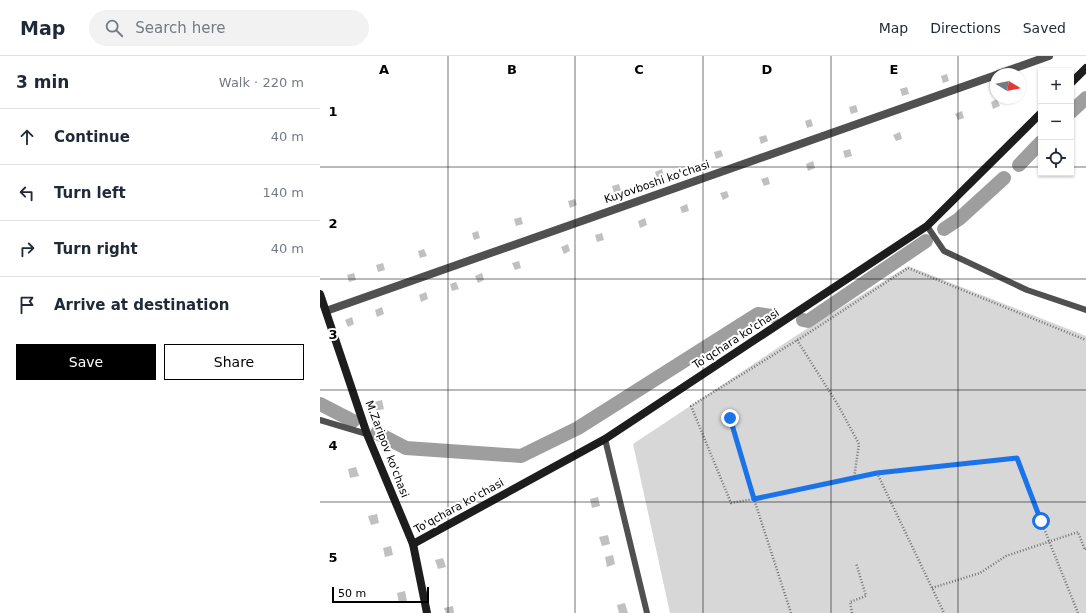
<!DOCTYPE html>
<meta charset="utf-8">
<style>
:root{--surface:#fff;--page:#f2f2f3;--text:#1f2937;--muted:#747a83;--line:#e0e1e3;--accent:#000}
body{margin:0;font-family:"DejaVu Sans",sans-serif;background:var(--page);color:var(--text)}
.controls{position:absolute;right:12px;top:12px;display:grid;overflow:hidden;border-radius:0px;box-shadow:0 1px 3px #0004}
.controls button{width:36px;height:36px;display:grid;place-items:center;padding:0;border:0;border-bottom:1px solid var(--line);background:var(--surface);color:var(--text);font:20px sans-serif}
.compass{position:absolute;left:670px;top:12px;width:36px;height:36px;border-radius:50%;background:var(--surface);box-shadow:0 1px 3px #0004;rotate:100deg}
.scale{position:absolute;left:12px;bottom:10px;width:97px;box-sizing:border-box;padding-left:4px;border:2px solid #000;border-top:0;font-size:11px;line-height:14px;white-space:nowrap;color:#000;-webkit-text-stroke:3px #fff;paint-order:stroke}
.stop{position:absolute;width:12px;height:12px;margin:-9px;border:3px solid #1a73e8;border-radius:50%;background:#fff}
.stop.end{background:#1a73e8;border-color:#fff;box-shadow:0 1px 4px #0008}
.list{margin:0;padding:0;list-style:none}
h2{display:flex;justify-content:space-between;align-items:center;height:52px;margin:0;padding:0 16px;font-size:17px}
h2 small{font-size:13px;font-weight:400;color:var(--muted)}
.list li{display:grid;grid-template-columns:26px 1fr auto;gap:12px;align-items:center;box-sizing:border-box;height:56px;padding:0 16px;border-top:1px solid var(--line)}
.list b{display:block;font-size:15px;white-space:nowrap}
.list em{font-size:13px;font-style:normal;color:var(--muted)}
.actions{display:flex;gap:8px;padding:12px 16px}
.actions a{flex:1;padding:9px 0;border:1px solid var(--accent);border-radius:0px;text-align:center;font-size:14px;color:var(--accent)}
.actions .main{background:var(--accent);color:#fff}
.icon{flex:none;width:22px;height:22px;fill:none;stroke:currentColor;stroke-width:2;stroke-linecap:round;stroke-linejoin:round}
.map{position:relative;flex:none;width:766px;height:557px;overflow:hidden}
header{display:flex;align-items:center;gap:24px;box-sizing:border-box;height:56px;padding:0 20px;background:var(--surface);border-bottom:1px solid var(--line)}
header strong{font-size:19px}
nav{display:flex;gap:22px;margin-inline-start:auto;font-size:14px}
.search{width:280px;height:36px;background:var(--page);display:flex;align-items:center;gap:10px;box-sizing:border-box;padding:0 14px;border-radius:22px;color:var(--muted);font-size:15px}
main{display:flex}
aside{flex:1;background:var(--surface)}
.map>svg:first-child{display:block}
</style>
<header>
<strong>Map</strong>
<div class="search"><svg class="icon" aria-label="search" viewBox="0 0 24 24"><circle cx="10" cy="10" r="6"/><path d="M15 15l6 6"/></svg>Search here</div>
<nav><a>Map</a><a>Directions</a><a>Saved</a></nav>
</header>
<main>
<aside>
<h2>3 min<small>Walk · 220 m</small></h2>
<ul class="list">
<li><svg class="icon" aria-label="ahead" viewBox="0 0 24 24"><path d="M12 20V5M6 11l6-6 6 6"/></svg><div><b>Continue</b></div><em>40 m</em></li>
<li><svg class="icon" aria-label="left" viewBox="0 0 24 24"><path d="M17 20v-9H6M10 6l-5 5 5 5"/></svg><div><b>Turn left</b></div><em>140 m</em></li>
<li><svg class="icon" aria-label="right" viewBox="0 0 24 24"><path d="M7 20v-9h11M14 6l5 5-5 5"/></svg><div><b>Turn right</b></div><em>40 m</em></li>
<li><svg class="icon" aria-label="arrive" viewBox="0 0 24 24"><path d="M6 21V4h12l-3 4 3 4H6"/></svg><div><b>Arrive at destination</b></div></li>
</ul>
<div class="actions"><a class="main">Save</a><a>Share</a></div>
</aside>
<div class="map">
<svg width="766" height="557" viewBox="0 0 766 557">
<rect width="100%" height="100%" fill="#fff"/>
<polygon fill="#d7d7d7" points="588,210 766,280 766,557 350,557 313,388 474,281"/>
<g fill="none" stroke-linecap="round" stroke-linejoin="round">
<g stroke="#9e9e9e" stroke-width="14">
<polyline points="751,56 766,42"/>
<polyline points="699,109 721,86"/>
<polyline points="624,173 639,163 684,122"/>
<polyline points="483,264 488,265 606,185"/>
<polyline points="0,348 33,365"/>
<polyline points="57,377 86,392 201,400 258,372 438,258 452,260"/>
</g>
</g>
<g fill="#c0c0c0">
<polygon points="627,18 629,25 623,27 621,20"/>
<polygon points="587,31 589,38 582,40 580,33"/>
<polygon points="677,43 680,50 673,53 671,46"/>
<polygon points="536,49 538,56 531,58 529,51"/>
<polygon points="642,55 644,62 638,64 635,58"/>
<polygon points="491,63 493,70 487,72 485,65"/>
<polygon points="580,76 582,83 576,85 573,79"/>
<polygon points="446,79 448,85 441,88 439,81"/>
<polygon points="530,93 532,100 525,102 523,95"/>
<polygon points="401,94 403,100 396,103 394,96"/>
<polygon points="493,105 495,112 488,115 486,108"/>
<polygon points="342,113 344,120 337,122 335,116"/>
<polygon points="448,121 450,128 444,130 441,123"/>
<polygon points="299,128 301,135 294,137 292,130"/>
<polygon points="407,135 409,141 403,144 400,137"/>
<polygon points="255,143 257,149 250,152 248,145"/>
<polygon points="367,148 369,155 362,157 360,151"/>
<polygon points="201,161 203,168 196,170 194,163"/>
<polygon points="325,162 327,169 320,172 318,165"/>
<polygon points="158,175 160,182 154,184 152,177"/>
<polygon points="282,177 284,184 277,186 275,179"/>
<polygon points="248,188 250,195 244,198 241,191"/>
<polygon points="104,193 107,200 100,202 98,195"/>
<polygon points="199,205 201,212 195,214 192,207"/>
<polygon points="63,207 65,214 58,216 56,209"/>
<polygon points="34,217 36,224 29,226 27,219"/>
<polygon points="162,217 164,224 158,227 155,220"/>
<polygon points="136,226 139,233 132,235 130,228"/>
<polygon points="106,236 108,243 101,246 99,239"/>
<polygon points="62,251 64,258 57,261 55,254"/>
<polygon points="32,261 34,268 28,271 25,264"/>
<polygon points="62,344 64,353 56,355 54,346"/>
<polygon points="36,411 39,420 30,422 28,413"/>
<polygon points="278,441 280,450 272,452 270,443"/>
<polygon points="57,458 59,467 51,469 48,460"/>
<polygon points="288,479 290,488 282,490 279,481"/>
<polygon points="71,490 73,499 65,501 63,492"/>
<polygon points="293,499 295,508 287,511 285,501"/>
<polygon points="123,502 126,511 118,513 115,504"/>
<polygon points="85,535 87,545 79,547 77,537"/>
<polygon points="305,547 308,557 299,557 297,549"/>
<polygon points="133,550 134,557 126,557 124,552"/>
</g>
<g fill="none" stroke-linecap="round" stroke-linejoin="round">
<g stroke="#727272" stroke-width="2.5" stroke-dasharray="1 2" stroke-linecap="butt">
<polyline points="477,284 518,349 539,388 534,422"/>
<polyline points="410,361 434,443 411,447 371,350 487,278 588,212 766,284"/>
<polyline points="557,417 624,557"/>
<polyline points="612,532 660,517 686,500 758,476 765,494 766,493"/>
<polyline points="471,557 434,443 557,417 697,402 721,465 758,557"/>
<polyline points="532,557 530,546 546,540 536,507"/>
</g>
<g stroke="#505050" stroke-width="6">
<polyline points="607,170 624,195 707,234 766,254"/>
<polyline points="0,364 47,378"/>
<polyline points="285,383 327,557"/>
</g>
<g stroke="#505050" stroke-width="8">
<polyline points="678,18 729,0"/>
<polyline points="6,255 676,19"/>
</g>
<g stroke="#1d1d1d" stroke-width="8">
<polyline points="751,27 766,12"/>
<polyline points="0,238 47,378 93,488 107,557"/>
<polyline points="93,488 285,383 607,170 721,57"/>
</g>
</g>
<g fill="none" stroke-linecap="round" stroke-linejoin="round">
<polyline stroke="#1a73e8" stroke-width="5" points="410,362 434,443 557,417 697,402 721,465"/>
</g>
<path fill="none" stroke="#000" stroke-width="1" stroke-opacity="0.55" d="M128,0v557M255,0v557M383,0v557M511,0v557M638,0v557M0,111h721M751,111h15M0,223h766M0,334h766M0,446h766"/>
<g text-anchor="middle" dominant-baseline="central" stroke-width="4" stroke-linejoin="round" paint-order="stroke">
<g font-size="11" fill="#000" stroke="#fff">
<text transform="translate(337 126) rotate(-19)">Kuyovboshi ko'chasi</text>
<text transform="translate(416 283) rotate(-33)">To'qchara ko'chasi</text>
<text transform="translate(67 393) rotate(69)">M.Zaripov ko'chasi</text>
<text transform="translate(139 450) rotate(-29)">To'qchara ko'chasi</text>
</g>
</g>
<g font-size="13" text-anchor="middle" font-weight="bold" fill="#000" stroke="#fff" stroke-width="4" stroke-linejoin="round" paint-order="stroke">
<text x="64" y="18">A</text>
<text x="192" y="18">B</text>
<text x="319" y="18">C</text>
<text x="447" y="18">D</text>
<text x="574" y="18">E</text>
<text x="13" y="60">1</text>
<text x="13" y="172">2</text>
<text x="13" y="283">3</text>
<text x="13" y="394">4</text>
<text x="13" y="506">5</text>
</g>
</svg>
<div class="controls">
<button>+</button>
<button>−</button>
<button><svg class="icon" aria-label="locate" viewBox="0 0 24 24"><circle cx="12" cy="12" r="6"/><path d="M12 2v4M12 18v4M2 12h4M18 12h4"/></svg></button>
</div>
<svg class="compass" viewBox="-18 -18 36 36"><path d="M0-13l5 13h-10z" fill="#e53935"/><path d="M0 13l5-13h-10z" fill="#747a83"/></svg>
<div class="scale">50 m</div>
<div class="stop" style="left:721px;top:465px"></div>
<div class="stop end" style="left:410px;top:362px"></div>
</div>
</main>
